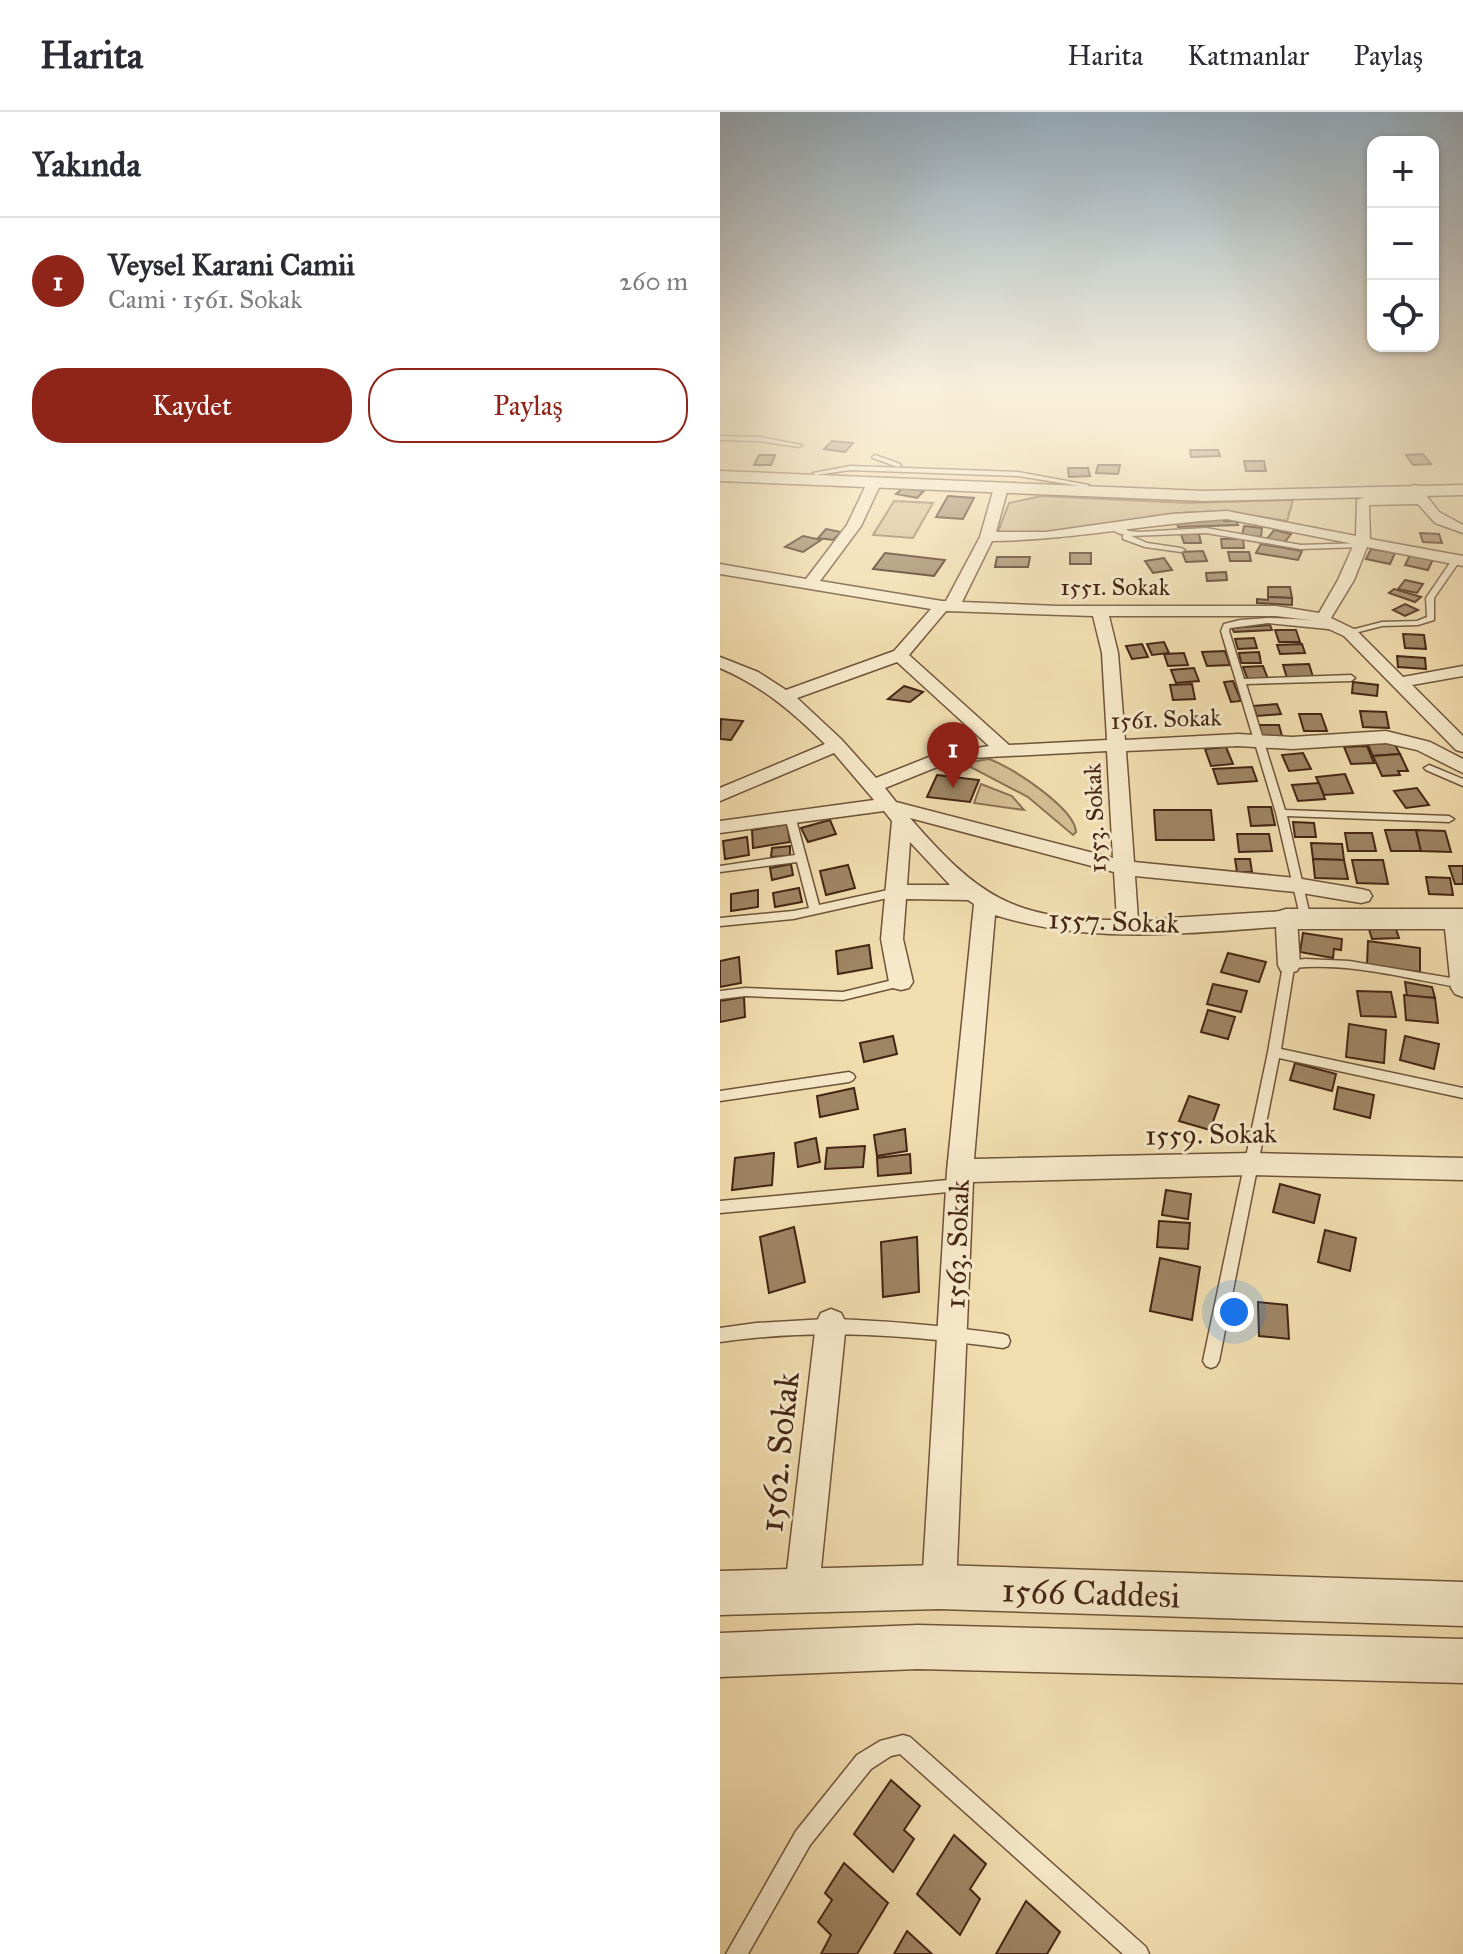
<!DOCTYPE html>
<html lang="tr">
<meta charset="utf-8">
<style>
:root{--surface:#fff;--page:#f2f2f3;--text:#2b2b33;--muted:#7c7c81;--line:#e1e1e2;--accent:#8f2418}
body{margin:0;font-family:"IM FELL Great Primer",serif;background:var(--page);color:var(--text)}
.controls{position:absolute;right:24px;top:24px;display:grid;overflow:hidden;border-radius:16px;box-shadow:0 2px 6px #0004}
.controls button{width:72px;height:72px;display:grid;place-items:center;padding:0;border:0;border-bottom:2px solid var(--line);background:var(--surface);color:var(--text);font:40px sans-serif}
.you{position:absolute;left:514px;top:1200px;width:28px;height:28px;margin:-20px;border:6px solid #fff;border-radius:50%;background:#1a73e8;box-shadow:0 0 0 12px #1a73e833}
.badge{display:grid;place-items:center;width:52px;height:52px;border-radius:50%;background:var(--accent);color:#fff;font-size:26px;font-weight:700}
.pin{position:absolute;translate:-50% -66px;filter:drop-shadow(0 2px 4px #0008)}
.pin::after{content:'';position:absolute;top:42px;width:28px;height:24px;background:inherit;clip-path:polygon(0 0,100% 0,50% 100%)}
.list{margin:0;padding:0;list-style:none}
h2{display:flex;justify-content:space-between;align-items:center;height:104px;margin:0;padding:0 32px;font-size:34px}
h2 small{font-size:26px;font-weight:400;color:var(--muted)}
.list li{display:grid;grid-template-columns:52px 1fr auto;gap:24px;align-items:center;box-sizing:border-box;height:128px;padding:0 32px;border-top:2px solid var(--line)}
.list b{display:block;font-size:30px;white-space:nowrap}
.list p{margin:0;font-size:26px;white-space:nowrap;color:var(--muted)}
.list em{font-size:26px;font-style:normal;color:var(--muted)}
.actions{display:flex;gap:16px;padding:24px 32px}
.actions a{flex:1;padding:18px 0;border:2px solid var(--accent);border-radius:32px;text-align:center;font-size:28px;color:var(--accent)}
.actions .main{background:var(--accent);color:#fff}
.icon{flex:none;width:44px;height:44px;fill:none;stroke:currentColor;stroke-width:2;stroke-linecap:round;stroke-linejoin:round}
.map{position:relative;flex:none;width:743px;height:1842px;overflow:hidden}
header{display:flex;align-items:center;gap:48px;box-sizing:border-box;height:112px;padding:0 40px;background:var(--surface);border-bottom:2px solid var(--line)}
header strong{font-size:38px}
nav{display:flex;gap:44px;margin-inline-start:auto;font-size:28px}
main{display:flex}
aside{flex:1;background:var(--surface)}
.map>svg:first-child{display:block}
</style>
<header>
<strong>Harita</strong>
<nav><a>Harita</a><a>Katmanlar</a><a>Paylaş</a></nav>
</header>
<main>
<aside>
<h2>Yakında<small></small></h2>
<ul class="list">
<li><span class="badge">1</span><div><b>Veysel Karani Camii</b><p>Cami · 1561. Sokak</p></div><em>260 m</em></li>
</ul>
<div class="actions"><a class="main">Kaydet</a><a>Paylaş</a></div>
</aside>
<div class="map">
<svg width="743" height="1842" viewBox="0 0 743 1842">
<rect width="100%" height="100%" fill="#f1ddae"/>
<filter id="stains"><feTurbulence type="fractalNoise" baseFrequency=".0025" numOctaves="4"/><feColorMatrix values="0 0 0 0 .2 0 0 0 0 .09 0 0 0 0 .02 0 0 0 .5 -.17"/></filter>
<radialGradient id="worn" r=".72"><stop offset=".6" stop-color="#630" stop-opacity="0"/><stop offset="1" stop-color="#630" stop-opacity=".3"/></radialGradient>
<g fill="#d4be94" stroke="#8c7254" stroke-width="2">
<path d="M322,384l145,7 106,-3 -6,21c-40,-7 -76,-12 -117,-7 -44,5 -131,27 -172,18l11,-29z"/>
<polygon points="174,389 213,391 193,426 153,423"/>
<path d="M269,647c21,7 86,49 87,73l-3,3 -45,-38 -65,-34z"/>
<polygon points="261,672 292,684 304,698 254,691"/>
</g>
<g fill="#9e8564" stroke="#442514" stroke-width="2">
<polygon points="112,329 133,331 125,340 104,337"/>
<polygon points="470,338 498,338 500,344 471,345"/>
<polygon points="703,342 711,352 693,353 686,343"/>
<polygon points="39,343 55,343 51,353 34,353"/>
<polygon points="524,349 544,349 546,359 526,359"/>
<polygon points="378,353 400,353 398,362 376,361"/>
<polygon points="348,356 368,356 370,364 349,365"/>
<polygon points="183,376 204,379 197,386 176,382"/>
<polygon points="228,384 254,386 243,407 216,405"/>
<polygon points="502,406 504,409 516,409 518,413 458,415 456,409"/>
<polygon points="524,414 542,416 541,425 522,423"/>
<polygon points="106,417 121,420 113,428 98,426"/>
<polygon points="554,418 571,422 564,431 547,427"/>
<polygon points="700,421 719,422 722,431 703,430"/>
<polygon points="461,422 479,422 481,431 464,431"/>
<polygon points="83,424 101,428 83,440 65,435"/>
<polygon points="501,427 523,427 524,436 502,436"/>
<polygon points="541,432 582,439 578,448 536,441"/>
<polygon points="651,437 675,441 670,452 646,447"/>
<polygon points="483,439 487,449 466,450 462,440"/>
<polygon points="508,440 529,440 531,449 510,449"/>
<polygon points="165,441 225,448 214,464 153,457"/>
<rect x="350" y="441" width="21" height="11"/>
<polygon points="690,443 713,447 708,458 685,453"/>
<polygon points="277,445 310,445 308,455 275,455"/>
<polygon points="444,446 452,458 433,461 425,449"/>
<polygon points="506,460 507,468 487,469 486,461"/>
<polygon points="685,468 703,472 697,481 678,477"/>
<polygon points="548,475 570,475 572,486 548,485"/>
<polygon points="674,477 701,485 695,490 669,481"/>
<polygon points="548,485 572,486 572,493 537,491 537,487 548,488"/>
<polygon points="685,492 698,498 685,504 673,498"/>
<polygon points="550,513 552,518 514,520 512,516"/>
<polygon points="555,518 576,518 580,530 559,530"/>
<polygon points="683,522 704,523 706,537 685,536"/>
<polygon points="534,526 537,536 518,537 515,527"/>
<polygon points="444,530 449,541 432,543 427,532"/>
<polygon points="422,532 428,545 412,547 406,534"/>
<polygon points="582,532 585,541 560,542 557,533"/>
<polygon points="505,539 510,553 487,554 482,540"/>
<polygon points="539,540 541,551 521,551 519,541"/>
<polygon points="464,541 468,553 448,554 444,542"/>
<polygon points="677,544 705,546 706,557 678,555"/>
<polygon points="589,552 593,565 567,566 563,553"/>
<polygon points="543,554 548,567 528,568 523,555"/>
<polygon points="474,556 479,569 456,571 451,558"/>
<polygon points="513,569 521,589 511,590 504,570"/>
<polygon points="633,570 658,573 657,584 632,581"/>
<polygon points="472,572 475,587 453,588 450,573"/>
<polygon points="184,574 203,580 190,590 168,587"/>
<polygon points="557,592 561,602 537,604 533,594"/>
<polygon points="640,599 666,600 669,616 643,615"/>
<polygon points="579,602 601,602 607,619 584,619"/>
<polygon points="1,607 23,609 11,628 0,627"/>
<polygon points="539,613 559,613 562,624 542,625"/>
<polygon points="673,629 680,642 653,644 647,631"/>
<polygon points="647,634 654,651 631,652 624,635"/>
<polygon points="506,635 513,652 491,654 485,637"/>
<polygon points="583,641 591,657 569,659 562,643"/>
<polygon points="680,642 688,659 678,659 680,663 662,664 653,644"/>
<polygon points="532,655 537,669 498,672 493,657"/>
<polygon points="625,662 633,681 604,683 596,665"/>
<polygon points="217,663 259,668 250,690 207,685"/>
<polygon points="599,671 605,687 578,689 572,673"/>
<polygon points="697,676 709,693 686,696 674,679"/>
<polygon points="528,695 551,695 555,713 531,714"/>
<polygon points="434,698 491,698 494,728 436,728"/>
<polygon points="110,708 116,722 88,730 81,716"/>
<polygon points="573,710 594,711 596,725 575,725"/>
<polygon points="67,712 70,730 33,736 32,718"/>
<polygon points="665,718 696,718 701,739 671,739"/>
<polygon points="696,718 725,719 731,740 701,739"/>
<polygon points="625,721 652,721 656,739 628,739"/>
<polygon points="517,722 549,722 552,739 519,740"/>
<polygon points="27,725 29,743 5,747 3,729"/>
<polygon points="591,731 622,732 624,748 593,747"/>
<polygon points="70,734 70,744 51,745 52,736"/>
<polygon points="515,747 530,747 532,760 517,760"/>
<polygon points="593,747 624,748 628,767 595,766"/>
<polygon points="632,748 663,748 668,772 637,771"/>
<polygon points="71,752 73,763 52,768 50,756"/>
<polygon points="128,753 135,776 106,783 100,759"/>
<polygon points="729,754 743,754 743,772 735,772"/>
<polygon points="706,765 730,766 733,783 709,782"/>
<polygon points="79,776 82,790 55,795 53,781"/>
<polygon points="38,778 38,795 11,799 11,782"/>
<polygon points="648,814 675,814 679,826 652,827"/>
<polygon points="583,821 622,827 621,838 614,837 613,846 580,840"/>
<polygon points="648,829 700,836 700,860 647,853"/>
<polygon points="149,833 152,856 118,862 116,839"/>
<polygon points="508,841 546,850 539,870 501,860"/>
<polygon points="19,845 21,871 0,875 0,849"/>
<polygon points="685,870 712,875 715,886 687,884"/>
<polygon points="493,872 527,879 521,900 487,892"/>
<polygon points="637,879 671,880 676,905 641,904"/>
<polygon points="684,883 715,886 718,911 686,908"/>
<polygon points="24,885 25,905 0,910 0,889"/>
<polygon points="488,898 515,905 508,927 481,920"/>
<polygon points="629,912 666,918 664,951 626,945"/>
<polygon points="173,924 177,942 144,950 140,931"/>
<polygon points="685,924 719,932 714,957 680,948"/>
<polygon points="575,951 616,962 612,979 570,968"/>
<polygon points="618,975 654,983 650,1006 614,997"/>
<polygon points="134,976 138,997 100,1005 97,984"/>
<polygon points="469,984 499,993 490,1018 459,1009"/>
<polygon points="185,1017 187,1039 157,1044 154,1023"/>
<polygon points="96,1026 100,1050 78,1055 75,1031"/>
<polygon points="145,1034 143,1055 105,1057 107,1036"/>
<polygon points="54,1041 52,1073 12,1078 15,1046"/>
<polygon points="190,1042 191,1061 158,1064 157,1046"/>
<polygon points="560,1072 600,1083 594,1111 553,1100"/>
<polygon points="446,1078 471,1082 468,1107 442,1103"/>
<polygon points="439,1109 470,1111 468,1137 437,1135"/>
<polygon points="74,1115 85,1170 49,1181 40,1125"/>
<polygon points="605,1118 636,1126 630,1159 598,1150"/>
<polygon points="197,1125 199,1180 163,1185 161,1130"/>
<polygon points="440,1146 480,1155 472,1208 430,1199"/>
<polygon points="538,1190 567,1193 569,1227 539,1224"/>
<polygon points="171,1668 200,1694 184,1718 194,1727 173,1760 134,1722"/>
<polygon points="234,1723 266,1752 250,1777 260,1787 240,1823 197,1782"/>
<polygon points="124,1751 168,1791 137,1842 101,1842 111,1823 98,1810 112,1788 105,1781"/>
<polygon points="306,1789 340,1820 327,1842 276,1842"/>
<polygon points="187,1819 212,1842 174,1842"/>
</g>
<g fill="none" stroke-linecap="round" stroke-linejoin="round">
<defs>
<g id="service">
<polygon points="0,324 39,325 82,333 79,335 39,329 0,328"/>
<polygon points="155,343 180,352 181,353 178,355 153,346 152,345"/>
<polygon points="130,354 298,360 369,373 366,375 298,364 130,358 96,363 93,361"/>
<polygon points="391,413 397,413 409,419 419,420 486,416 581,433 642,431 646,433 642,435 581,437 486,421 409,424 398,421 391,417"/>
<polygon points="403,423 409,423 427,431 461,436 465,438 461,440 425,435 403,427"/>
<polygon points="734,445 741,447 714,486 714,508 698,513 662,514 627,523 627,519 662,510 697,509 707,505 706,486"/>
<path d="M548,506c23,1 54,1 74,10l-4,2 -70,-7 -38,5 -1,3 15,48 107,-4 4,3 -4,3 -105,3 39,126 164,6 5,3 -5,3 -162,-6 24,104 -5,4 -5,-4 -25,-107 -55,-182 3,-7 16,-4z"/>
<polygon points="709,653 743,667 743,674 706,658 704,656"/>
<polygon points="70,701 75,704 99,793 177,776 182,780 181,783 73,807 0,814 0,806 73,799 89,796 77,750 0,760 0,754 75,743 65,704"/>
<path d="M585,847l44,2 114,19v8c-54,-9 -113,-26 -169,-20l-13,81 182,39v10l-184,-40 -60,303 -3,5 -5,2 -5,-2 -3,-5 65,-309 15,-87 6,-4z"/>
<polygon points="181,866 185,867 187,870 185,873 123,888 25,884 0,887 0,879 25,876 123,880"/>
<polygon points="129,960 133,962 135,965 133,968 129,970 0,989 0,979"/>
<polygon points="239,1067 244,1069 246,1073 244,1077 239,1079 0,1101 0,1089"/>
<path d="M106,1207c60,1 118,7 177,15l5,2 2,5 -2,5 -5,2c-96,-13 -186,-20 -283,-6v-14l36,-5z"/>
<polygon points="183,1623 190,1625 426,1835 429,1842 403,1842 180,1642 171,1644 151,1657 90,1733 28,1842 6,1842 76,1719 137,1643 160,1629"/>
</g>
<g id="minor">
<path d="M154,367l7,4 -20,43 -41,55 122,20h4l34,-64 14,-49 7,-4 7,4 -12,44h50l126,-18 55,-3 129,25 1,-36 10,-4h45l-5,-7 7,-4 5,1 20,26 24,13v8l-28,-10 -17,-19 -49,1 1,34 93,17v10l-96,-19 -13,33 -23,38 25,12 47,47 60,-11v10l-51,9 51,51v16l-7,-2 -112,-114 -35,-16 -33,-4h-167l9,37 7,87 113,-6 54,3 94,-6 44,11 33,17v14l-46,-23 -31,-7 -94,6 -54,-3 -112,5 8,111 162,16 65,11 8,2 3,5 -3,5 -8,2 -65,-11 -161,-16 3,44 148,-9 8,3 3,5 3,46 -3,6 -8,2 -8,-2 -3,-6 -2,-38c-96,7 -189,17 -281,-12l-21,244 278,-6 211,5v22l-211,-5 -279,7 -17,405 -5,12 -12,5 -12,-5 -5,-12 25,-416 27,-267 -6,-4 -62,-1 -3,40 10,43 -4,6 -8,2 -8,-2 -4,-6 -8,-43 11,-118 -8,-10 -164,22v-12l154,-21 -40,-47 -114,48v-13l105,-44c-32,-32 -63,-58 -105,-76v-11l38,15 28,18 108,-39 37,-42 -211,-35v-10l86,15 41,-54 20,-42zM507,407l127,25 -16,36 -19,33 -43,-7h-218l-96,-4 30,-61c79,-1 156,-17 235,-22zM226,499l147,5 9,37 5,87 -98,5 -100,-90zM177,550l92,84 -55,9 -58,23 -35,-39 -44,-41zM387,639l6,107 -217,-56 -11,-14 62,-25 24,-5zM190,706l204,54 3,48c-106,-1 -139,-24 -207,-102zM190,730l40,43h-43z"/>
<polygon points="735,799 743,802 743,885 735,882 731,876 724,807 727,802"/>
<polygon points="111,1197 121,1201 126,1211 99,1476 94,1488 82,1493 70,1488 65,1476 96,1211 101,1201"/>
</g>
<g id="tertiary">
<polygon points="0,359 484,379 743,373 743,383 484,389 0,369"/>
<polygon points="566,797 743,797 743,817 566,817 556,814 552,807 556,800"/>
<polygon points="219,1453 743,1470 743,1514 219,1497 0,1503 0,1459"/>
<polygon points="198,1513 743,1527 743,1571 198,1557 0,1565 0,1521"/>
</g>
</defs>
<use href="#service" stroke="#6f533a" stroke-width="3"/>
<use href="#minor" stroke="#6f533a" stroke-width="3"/>
<use href="#tertiary" stroke="#6f533a" stroke-width="3"/>
<use href="#service" fill="#f6e9ca" fill-rule="evenodd"/>
<use href="#minor" fill="#f6e9ca" fill-rule="evenodd"/>
<use href="#tertiary" fill="#f6e9ca" fill-rule="evenodd"/>
</g>
<linearGradient id="sky" x2="0" y2="1"><stop stop-color="#94abbc"/><stop offset="0.52" stop-color="#f9f0db"/><stop offset="1" stop-color="#f9f0db" stop-opacity="0"/></linearGradient>
<rect width="743" height="534" fill="url(#sky)"/>
<g text-anchor="middle" dominant-baseline="central" stroke-width="6" stroke-linejoin="round" paint-order="stroke">
<g font-size="24" fill="#442514" stroke="#f6e9ca">
<text x="395" y="475">1551. Sokak</text>
<text transform="translate(446 607) rotate(-2)">1561. Sokak</text>
<text transform="translate(375 706) rotate(-93)">1553. Sokak</text>
</g>
<g font-size="28" fill="#442514" stroke="#f6e9ca">
<text transform="translate(394 809) rotate(2)">1557. Sokak</text>
<text transform="translate(491 1022) rotate(-1)">1559. Sokak</text>
<text transform="translate(237 1132) rotate(-88)">1563. Sokak</text>
</g>
<g font-size="34" fill="#442514" stroke="#f6e9ca">
<text transform="translate(59 1340) rotate(-84)">1562. Sokak</text>
<text transform="translate(371 1481) rotate(2)">1566 Caddesi</text>
</g>
</g>
<rect width="100%" height="100%" filter="url(#stains)"/>
<rect width="100%" height="100%" fill="url(#worn)"/>
</svg>
<div class="controls">
<button>+</button>
<button>−</button>
<button><svg class="icon" aria-label="locate" viewBox="0 0 24 24"><circle cx="12" cy="12" r="6"/><path d="M12 2v4M12 18v4M2 12h4M18 12h4"/></svg></button>
</div>
<div class="you"></div>
<div class="pin badge" style="left:233px;top:676px">1</div>
</div>
</main>
